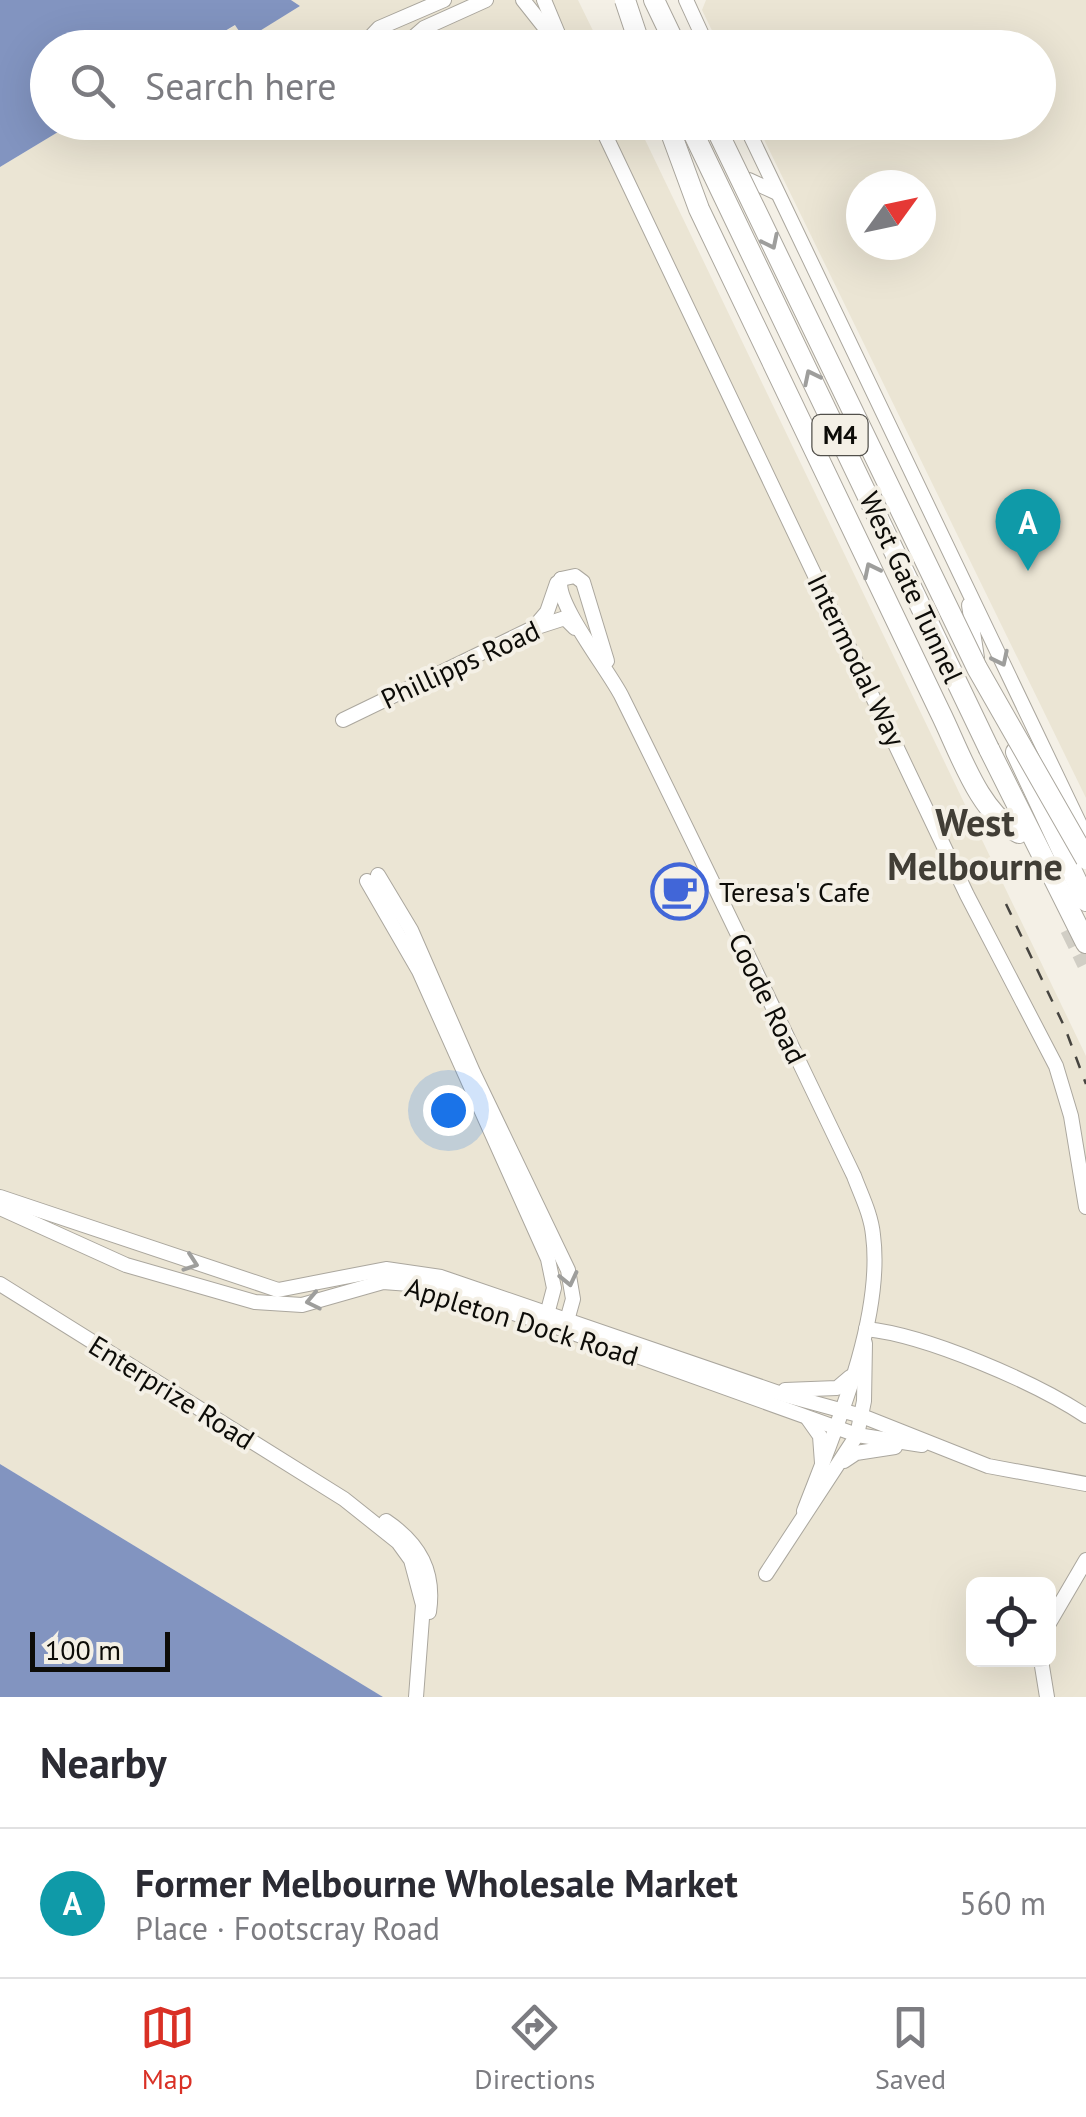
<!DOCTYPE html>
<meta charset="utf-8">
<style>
:root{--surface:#fff;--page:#f7f7f7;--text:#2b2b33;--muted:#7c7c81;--line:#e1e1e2;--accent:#d93025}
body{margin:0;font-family:"PT Sans",sans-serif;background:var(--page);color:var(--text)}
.controls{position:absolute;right:30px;bottom:30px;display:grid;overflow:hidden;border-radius:15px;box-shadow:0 10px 40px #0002}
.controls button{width:90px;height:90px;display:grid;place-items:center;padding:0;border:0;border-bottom:2px solid var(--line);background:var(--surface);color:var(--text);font:50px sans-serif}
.compass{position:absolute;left:846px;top:170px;width:90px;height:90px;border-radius:50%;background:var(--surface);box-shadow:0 10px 40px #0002;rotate:57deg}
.scale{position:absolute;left:30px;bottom:25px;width:140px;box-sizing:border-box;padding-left:10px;border:5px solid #0d0c08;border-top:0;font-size:28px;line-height:35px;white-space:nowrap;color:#0d0c08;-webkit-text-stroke:8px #f4f0e6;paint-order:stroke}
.you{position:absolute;left:448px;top:1110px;width:35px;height:35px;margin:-25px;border:8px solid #fff;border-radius:50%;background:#1a73e8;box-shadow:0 0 0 15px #1a73e833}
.badge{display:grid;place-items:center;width:65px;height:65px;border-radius:50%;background:var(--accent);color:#fff;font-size:32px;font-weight:700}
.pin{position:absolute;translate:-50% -82px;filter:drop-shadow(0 2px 5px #0008)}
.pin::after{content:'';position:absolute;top:52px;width:35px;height:30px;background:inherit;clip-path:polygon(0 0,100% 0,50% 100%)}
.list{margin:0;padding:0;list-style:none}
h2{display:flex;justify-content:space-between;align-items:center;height:130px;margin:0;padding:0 40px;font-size:42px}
h2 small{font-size:32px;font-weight:400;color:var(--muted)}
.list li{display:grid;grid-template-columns:65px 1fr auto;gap:30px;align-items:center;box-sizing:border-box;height:150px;padding:0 40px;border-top:2px solid var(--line)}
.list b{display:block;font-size:38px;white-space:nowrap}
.list p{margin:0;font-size:32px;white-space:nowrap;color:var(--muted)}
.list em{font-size:32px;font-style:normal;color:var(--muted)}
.icon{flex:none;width:55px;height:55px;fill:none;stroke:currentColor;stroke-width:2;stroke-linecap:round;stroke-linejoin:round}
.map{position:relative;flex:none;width:1086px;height:1697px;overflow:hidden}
.search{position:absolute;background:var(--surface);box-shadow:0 10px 40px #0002;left:30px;right:30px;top:30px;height:110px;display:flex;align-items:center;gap:25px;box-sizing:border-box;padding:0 35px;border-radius:55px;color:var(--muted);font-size:38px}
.sheet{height:280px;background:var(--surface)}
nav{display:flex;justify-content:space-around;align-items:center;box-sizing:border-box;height:140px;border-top:2px solid var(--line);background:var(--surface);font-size:28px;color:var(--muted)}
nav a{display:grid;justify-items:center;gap:5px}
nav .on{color:var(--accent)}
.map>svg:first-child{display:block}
</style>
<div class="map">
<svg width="1086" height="1697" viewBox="0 0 1086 1697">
<rect width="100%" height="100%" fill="#f4f0e6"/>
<g fill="#ebe5d4" fill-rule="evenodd">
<polygon points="291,0 578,0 601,47 198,48 236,25 246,39 300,6"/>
<path d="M706,0h380v798l-330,-675 282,-1v-74l-318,-1 -18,-37zM861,185h60v60h-60z"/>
<path d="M73,123h564l449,933v641h-703l-383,-233v-1297zM974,1584h74v76h-74z"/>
</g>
<g fill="#8294c0">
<polygon points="0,0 291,0 300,6 245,40 235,25 198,47 48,48 48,122 73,123 0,167"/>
<polygon points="0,1464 383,1697 0,1697"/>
</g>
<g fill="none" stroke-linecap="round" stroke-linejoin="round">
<polyline stroke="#d1cec5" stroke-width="18" stroke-dasharray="18 9" stroke-linecap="butt" points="1069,929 1086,964"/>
<defs>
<g id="minor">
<polyline points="523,0 561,48"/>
<polyline points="544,0 559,36"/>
<polyline points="686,0 708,48"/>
<polyline points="360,48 379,28 444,0"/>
<polyline points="401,48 424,28 486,0"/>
<polyline points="599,122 967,895 1056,1066 1071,1116 1086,1207"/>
<polyline points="744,122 1086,837"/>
<polyline points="749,180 777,193"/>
<path d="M561,579c-8,22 49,93 61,118 79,159 155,319 232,479 7,19 17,38 19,59 11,84 -39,198 -69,276"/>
<polyline points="561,579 575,576 583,582 607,661"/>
<polyline points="969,605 977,658"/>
<polyline points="536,625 547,612 557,583"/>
<polyline points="343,720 531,629 565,618 575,628"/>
<polyline points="378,875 411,930 473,1072 568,1270 573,1299 566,1324"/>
<polyline points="367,881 419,971 548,1259 554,1288 546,1318"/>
<polyline points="0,1197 278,1290 386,1269 441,1277 785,1395 862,1416 988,1466 1086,1484"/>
<polyline points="0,1208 126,1265 255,1302 302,1305 383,1282 423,1285 545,1323 857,1435 922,1445"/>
<polyline points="0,1284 344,1499 398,1542 411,1560 423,1605 416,1697"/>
<path d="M866,1329c60,6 169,53 220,87"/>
<polyline points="785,1390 837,1388 850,1377"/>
<polyline points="808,1419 820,1436 822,1463"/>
<polyline points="844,1461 856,1453 895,1447"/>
<path d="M386,1521c34,23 49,51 43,91"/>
<polyline points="766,1574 857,1435 864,1401 865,1343"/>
<polyline points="1048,1625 1086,1560"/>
<polyline points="1041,1660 1047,1697"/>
</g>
<g id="highway">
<polyline points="654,0 677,48"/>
<path d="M667,122l32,87 241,503c19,38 39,102 79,121"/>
<polyline points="989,749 1086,943"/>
<polyline points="1016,752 1086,901"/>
</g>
</defs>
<use href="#minor" stroke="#aba79e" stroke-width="16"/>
<use href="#highway" stroke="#aba79e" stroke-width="22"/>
<use href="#minor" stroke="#fff" stroke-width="14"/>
<use href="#highway" stroke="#fff" stroke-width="20"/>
<polyline stroke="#474540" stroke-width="2.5" stroke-dasharray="12 12" stroke-linecap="butt" points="1006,904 1065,1028 1086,1084"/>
<defs>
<g id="highway-bridge">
<polyline points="625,0 641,48"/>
<polyline points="688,122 989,749"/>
<polyline points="713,122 977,668 1086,859"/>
</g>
</defs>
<use href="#highway-bridge" stroke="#aba79e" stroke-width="22" stroke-linecap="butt"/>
<use href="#highway-bridge" stroke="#fff" stroke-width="20"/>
</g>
<defs><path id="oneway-chevron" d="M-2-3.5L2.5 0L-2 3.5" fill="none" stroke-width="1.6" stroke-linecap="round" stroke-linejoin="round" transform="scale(2.5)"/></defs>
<g stroke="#9e9e9c">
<use href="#oneway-chevron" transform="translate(771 242) rotate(64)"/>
<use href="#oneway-chevron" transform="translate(811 377) rotate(-116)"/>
<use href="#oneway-chevron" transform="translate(871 570) rotate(-116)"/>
<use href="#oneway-chevron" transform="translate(1001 659) rotate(64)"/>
<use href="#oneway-chevron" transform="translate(191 1263) rotate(19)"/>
<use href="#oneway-chevron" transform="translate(569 1279) rotate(77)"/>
<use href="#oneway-chevron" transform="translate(313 1301) rotate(168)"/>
</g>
<defs>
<symbol id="cafe-ring" viewBox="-11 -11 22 22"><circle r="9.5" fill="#f4f0e6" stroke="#4166d8" stroke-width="1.5"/><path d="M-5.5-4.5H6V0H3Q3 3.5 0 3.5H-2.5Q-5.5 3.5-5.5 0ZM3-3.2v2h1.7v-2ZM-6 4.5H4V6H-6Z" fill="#4166d8"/></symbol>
</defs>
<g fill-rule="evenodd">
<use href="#cafe-ring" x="648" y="860" width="63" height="63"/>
</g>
<g text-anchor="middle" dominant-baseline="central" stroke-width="8" stroke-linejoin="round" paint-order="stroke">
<rect fill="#f4f0e6" stroke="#52504b" stroke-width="2.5" x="812.5" y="415" width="55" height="40" rx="8"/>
<g font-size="25" font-weight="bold" fill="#0d0c08">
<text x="840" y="435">M4</text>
</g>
<g font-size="28" fill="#0d0c08" stroke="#f4f0e6">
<text transform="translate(912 587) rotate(65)">West Gate Tunnel</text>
<text transform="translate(857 660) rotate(64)">Intermodal Way</text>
<text transform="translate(460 664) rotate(-25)">Phillipps Road</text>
<text transform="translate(768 998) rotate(64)">Coode Road</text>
<text transform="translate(522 1321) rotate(17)">Appleton Dock Road</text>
<text transform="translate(172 1392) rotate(32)">Enterprize Road</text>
</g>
<g font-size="28" fill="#0d0c08" stroke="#f4f0e6" text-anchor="start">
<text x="719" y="891">Teresa's Cafe</text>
</g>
<g font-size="38" font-weight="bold" fill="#413e36" stroke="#f4f0e6">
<text x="975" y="821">West<tspan x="975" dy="44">Melbourne</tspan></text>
</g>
</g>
</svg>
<div class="controls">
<button><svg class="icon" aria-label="locate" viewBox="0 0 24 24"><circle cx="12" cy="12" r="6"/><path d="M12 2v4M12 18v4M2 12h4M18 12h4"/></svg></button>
</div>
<svg class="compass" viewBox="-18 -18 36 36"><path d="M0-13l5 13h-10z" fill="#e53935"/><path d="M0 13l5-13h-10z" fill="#7c7c81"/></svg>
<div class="scale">100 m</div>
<div class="you"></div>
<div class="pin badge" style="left:1028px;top:571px;background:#0f9aa8">A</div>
<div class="search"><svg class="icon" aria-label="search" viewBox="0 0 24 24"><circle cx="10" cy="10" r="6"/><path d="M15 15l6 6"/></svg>Search here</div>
</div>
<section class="sheet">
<h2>Nearby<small></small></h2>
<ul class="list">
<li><span class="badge" style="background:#0f9aa8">A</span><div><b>Former Melbourne Wholesale Market</b><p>Place · Footscray Road</p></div><em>560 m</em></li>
</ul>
</section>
<nav>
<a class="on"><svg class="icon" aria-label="map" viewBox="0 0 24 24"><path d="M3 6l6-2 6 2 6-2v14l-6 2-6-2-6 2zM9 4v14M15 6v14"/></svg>Map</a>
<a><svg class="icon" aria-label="directions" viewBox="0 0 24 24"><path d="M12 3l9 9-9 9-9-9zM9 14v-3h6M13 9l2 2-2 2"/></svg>Directions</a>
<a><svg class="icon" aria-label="saved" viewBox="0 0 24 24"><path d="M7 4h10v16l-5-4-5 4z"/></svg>Saved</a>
</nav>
